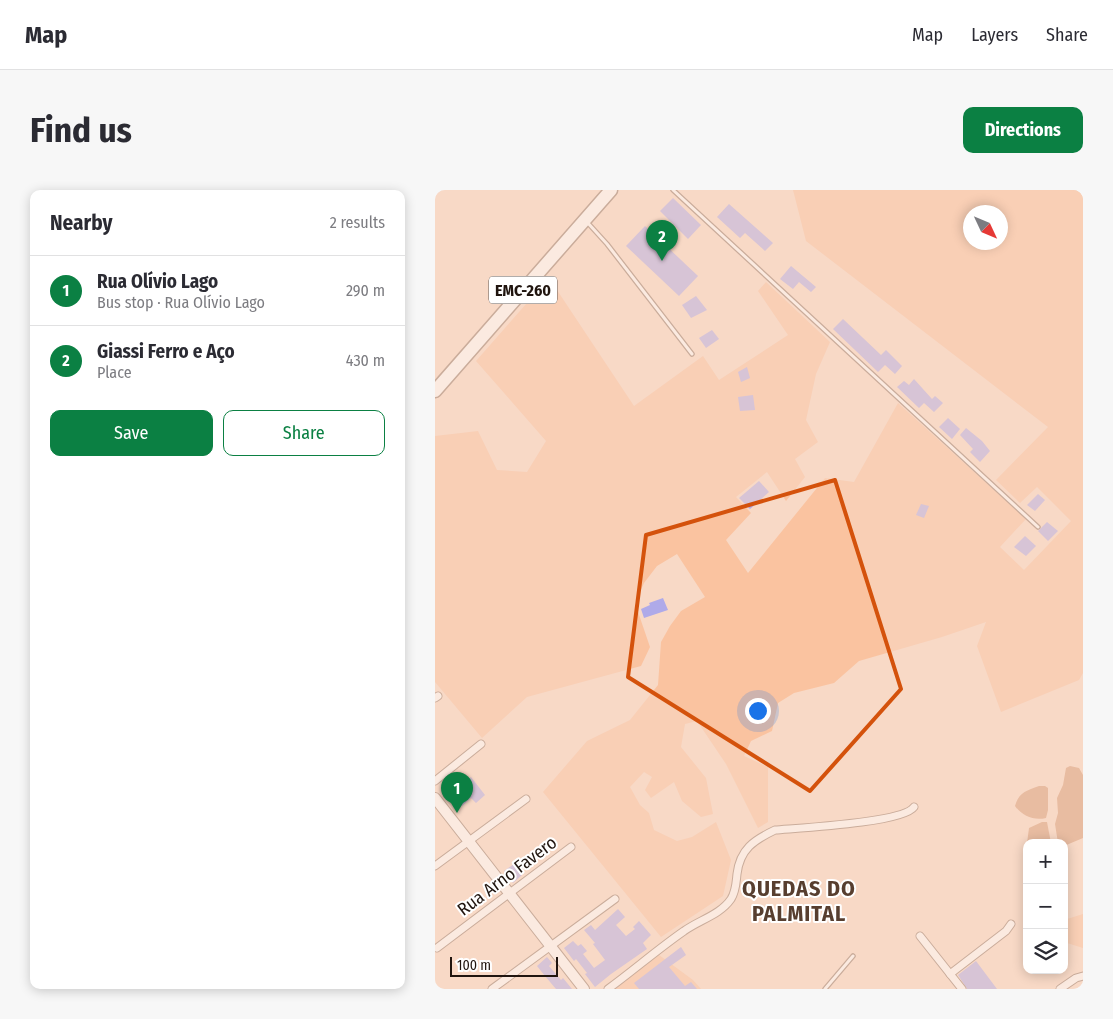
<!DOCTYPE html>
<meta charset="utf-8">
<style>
:root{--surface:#fff;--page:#f7f7f7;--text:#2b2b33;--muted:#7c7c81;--line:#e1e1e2;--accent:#0b8043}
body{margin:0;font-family:"Fira Sans Condensed",sans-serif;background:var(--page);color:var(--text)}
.controls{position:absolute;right:15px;bottom:15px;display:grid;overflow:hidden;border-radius:10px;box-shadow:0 2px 12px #0003}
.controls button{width:45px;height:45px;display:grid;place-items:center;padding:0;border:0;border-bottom:1px solid var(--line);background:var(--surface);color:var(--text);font:25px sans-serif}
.compass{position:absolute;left:528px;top:15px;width:45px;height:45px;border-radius:50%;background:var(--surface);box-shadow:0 2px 12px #0003;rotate:134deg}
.scale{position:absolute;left:15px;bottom:12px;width:108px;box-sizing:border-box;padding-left:5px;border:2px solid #20150f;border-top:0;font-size:14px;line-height:18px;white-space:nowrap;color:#20150f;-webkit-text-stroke:4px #fff;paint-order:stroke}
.you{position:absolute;left:322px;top:520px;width:18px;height:18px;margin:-12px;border:4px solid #fff;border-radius:50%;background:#1a73e8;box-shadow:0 0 0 8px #1a73e833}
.badge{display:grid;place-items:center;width:32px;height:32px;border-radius:50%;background:var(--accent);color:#fff;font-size:16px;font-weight:700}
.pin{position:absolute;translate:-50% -41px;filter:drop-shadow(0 1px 2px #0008)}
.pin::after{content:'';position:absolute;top:26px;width:18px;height:15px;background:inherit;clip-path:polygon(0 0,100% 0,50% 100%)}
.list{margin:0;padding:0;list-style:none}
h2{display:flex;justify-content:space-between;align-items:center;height:65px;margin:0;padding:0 20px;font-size:21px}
h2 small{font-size:16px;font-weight:400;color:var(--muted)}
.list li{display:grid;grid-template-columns:32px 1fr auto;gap:15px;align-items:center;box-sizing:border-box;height:70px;padding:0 20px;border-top:1px solid var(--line)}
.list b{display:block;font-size:19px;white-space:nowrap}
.list p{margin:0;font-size:16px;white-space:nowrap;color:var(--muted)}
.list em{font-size:16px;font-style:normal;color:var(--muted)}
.actions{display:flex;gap:10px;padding:15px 20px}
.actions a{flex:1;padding:11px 0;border:1px solid var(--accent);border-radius:10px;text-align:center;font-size:18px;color:var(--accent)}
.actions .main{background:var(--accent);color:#fff}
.icon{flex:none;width:28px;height:28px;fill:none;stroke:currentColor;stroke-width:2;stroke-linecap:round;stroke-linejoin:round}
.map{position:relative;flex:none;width:648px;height:799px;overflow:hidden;border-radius:10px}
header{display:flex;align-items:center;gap:30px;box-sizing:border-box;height:70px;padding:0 25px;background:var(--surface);border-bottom:1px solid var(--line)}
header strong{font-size:24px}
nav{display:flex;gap:28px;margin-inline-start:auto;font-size:18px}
.intro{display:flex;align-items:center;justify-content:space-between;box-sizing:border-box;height:120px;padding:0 30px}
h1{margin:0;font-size:35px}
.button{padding:12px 22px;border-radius:10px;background:var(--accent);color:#fff;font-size:18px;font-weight:700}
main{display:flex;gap:30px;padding:0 30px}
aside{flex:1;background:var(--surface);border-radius:10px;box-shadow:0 2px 12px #0003}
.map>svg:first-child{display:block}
</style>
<header>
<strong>Map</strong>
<nav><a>Map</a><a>Layers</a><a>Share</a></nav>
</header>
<div class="intro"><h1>Find us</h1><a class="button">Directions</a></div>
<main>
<aside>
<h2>Nearby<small>2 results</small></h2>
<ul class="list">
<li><span class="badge">1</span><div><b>Rua Olívio Lago</b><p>Bus stop · Rua Olívio Lago</p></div><em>290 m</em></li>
<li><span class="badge">2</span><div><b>Giassi Ferro e Aço</b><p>Place</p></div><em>430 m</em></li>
</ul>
<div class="actions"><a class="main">Save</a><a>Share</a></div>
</aside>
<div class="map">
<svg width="648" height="799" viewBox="0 0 648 799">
<rect width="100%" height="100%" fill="#f8d9c6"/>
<g fill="#fac3a0" fill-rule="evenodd">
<path d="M358,0h290v483l-4,7 -78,32 -24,-66 9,-24 -44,15 -83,24 -25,22 -40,10 -16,10 -6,28 -21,10 -7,15 24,11v55l-10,6 -32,-64 -29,-43 -12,3 -4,23 25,31 7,36 -12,3 -19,-16 -8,-19 -23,16 -6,-8 7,-13 -8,-5 -14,15 10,18 9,8 5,17 23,11 15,-4 24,-15 15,38 -8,36 -62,41 -118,-145 44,-51 43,-21 28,-35 3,-43 9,-16 11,-15 24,-14 -28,-43 -20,12 -13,17 -9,20 15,44 -9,19 -114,31 -45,41 -47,-56v-246l43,-5 19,39 30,2 19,-31 -70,-80 73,-83 85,128 69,-50 16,24 69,-45 -30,-44 8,-9 64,60 -14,32 -10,46 12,22 -23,17 10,18 -19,24 -19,-29 -31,25 15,16 -25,27 22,33 77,-95 29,4 44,-79 128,116 -26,28 24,23 47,-49 -34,-34 -17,16 -24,-23 52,-53 -242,-186zM536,22h30v30h-30z"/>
<polygon points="648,724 648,758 629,752 629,730"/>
<polygon points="224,765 258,790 266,799 179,799"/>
</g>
<g fill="#d69973">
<polygon points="635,576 644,578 648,585 648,648 629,656 629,653 623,653 620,634 623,623 622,608 628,595 631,578"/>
<path d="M604,596h6l3,2v22l-2,8c-12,3 -24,-2 -31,-12 4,-14 11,-15 24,-20z"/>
<polygon points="607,632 612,632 616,653 592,653 594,638"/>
</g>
<g fill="#afaae9">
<polygon points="238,8 266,35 253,49 225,21"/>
<polygon points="294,14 338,53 330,61 310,43 305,48 282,27"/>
<polygon points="210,36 263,86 244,106 191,56"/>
<polygon points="356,76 381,97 376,102 364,92 358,99 345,89"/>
<polygon points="261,106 272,120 256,128 247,115"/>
<polygon points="408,129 446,165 451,160 467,176 460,184 450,175 443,182 398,139"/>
<polygon points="277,140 284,149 271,158 264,148"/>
<polygon points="312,177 315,188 306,192 303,182"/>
<polygon points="479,189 497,209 500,206 508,213 499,222 489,213 484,218 462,197 469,191 474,195"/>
<polygon points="318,205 320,220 305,221 303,207"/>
<polygon points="513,228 525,239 517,249 504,237"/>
<polygon points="531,238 547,251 555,261 545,272 535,262 538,259 525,245"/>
<polygon points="324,291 334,302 315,319 304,308"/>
<polygon points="603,304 610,310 600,321 592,315"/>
<polygon points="486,314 494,316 489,328 481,325"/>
<polygon points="612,332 623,341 613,351 603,341"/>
<polygon points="590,346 601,356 591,366 579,357"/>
<polygon points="228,408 233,420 209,428 206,419 215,415 214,413"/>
<polygon points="36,587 50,605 41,613 36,608 27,616 17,603"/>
<polygon points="79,674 87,685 78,693 69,681"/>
<polygon points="183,719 190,727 181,735 191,746 200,739 198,737 204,731 216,745 208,753 212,759 176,784 160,797 150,784 152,783 141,769 139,771 129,758 138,751 143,756 146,754 152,761 148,764 159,778 170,770 158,754 160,753 149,740 156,735 160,740"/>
<polygon points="246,757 251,765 234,777 250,796 256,792 262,799 204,799 199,793"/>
<polygon points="112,767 117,773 114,776 126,790 128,788 137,799 121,799 110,786 102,776"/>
<polygon points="541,771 562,799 532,799 523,785"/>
</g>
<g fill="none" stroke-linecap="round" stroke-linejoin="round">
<defs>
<g id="lane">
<polyline points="238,0 603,337"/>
<polyline points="152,32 172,54 257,164"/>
<polyline points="390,799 418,766"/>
</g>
<g id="street">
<polyline points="0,508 3,506"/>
<polyline points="0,591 46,554"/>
<polyline points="0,676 91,609"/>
<polyline points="485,746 527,799"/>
<polyline points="2,758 136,657"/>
<polyline points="515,784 571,741 576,734"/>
<polyline points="57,799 180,709"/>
<path d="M173,799c26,-19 50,-40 76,-58 15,-11 36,-16 47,-32 5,-8 5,-16 6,-25 3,-25 17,-34 38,-44 22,-2 128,-7 139,-23"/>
<polyline points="625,799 641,788 648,786"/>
</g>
<polyline id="secondary" points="0,608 149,799"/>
<polyline id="highway" points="0,201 176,0"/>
</defs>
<use href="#lane" stroke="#937766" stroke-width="5.5"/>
<use href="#street" stroke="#937766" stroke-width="9"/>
<use href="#secondary" stroke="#937766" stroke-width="12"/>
<use href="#highway" stroke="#937766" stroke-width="15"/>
<use href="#lane" stroke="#fff" stroke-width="3"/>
<use href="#street" stroke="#fff" stroke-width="7"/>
<use href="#secondary" stroke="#fff" stroke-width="10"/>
<use href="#highway" stroke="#fff" stroke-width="12"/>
</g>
<path d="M0 0H648V799H0ZM400,290l66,209 -91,102 -182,-114 18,-142z" fill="#f8d9c6" fill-opacity=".55" fill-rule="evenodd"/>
<path fill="none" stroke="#d4520c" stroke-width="4" stroke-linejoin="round" d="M400,290l66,209 -91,102 -182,-114 18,-142z"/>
<g text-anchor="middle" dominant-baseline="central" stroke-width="4" stroke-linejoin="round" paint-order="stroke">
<rect fill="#fff" stroke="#635b57" stroke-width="1" x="54" y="86.5" width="68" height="27" rx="4"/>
<g font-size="16" font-weight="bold" fill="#20150f">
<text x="88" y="100">EMC-260</text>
</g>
<g font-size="18" fill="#20150f" stroke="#fff">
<text transform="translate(72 686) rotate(-37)">Rua Arno Favero</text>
</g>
<g font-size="22" font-weight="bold" letter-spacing="1" fill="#573e2f" stroke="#fff">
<text x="364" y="698">QUEDAS DO<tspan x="364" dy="25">PALMITAL</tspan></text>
</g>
</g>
</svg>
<div class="controls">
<button>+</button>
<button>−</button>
<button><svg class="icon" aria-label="layers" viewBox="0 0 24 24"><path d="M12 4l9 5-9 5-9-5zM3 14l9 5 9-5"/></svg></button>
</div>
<svg class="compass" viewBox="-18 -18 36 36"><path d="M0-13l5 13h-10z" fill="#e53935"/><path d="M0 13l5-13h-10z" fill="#7c7c81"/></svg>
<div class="scale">100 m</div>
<div class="you"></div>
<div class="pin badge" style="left:22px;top:623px">1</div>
<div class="pin badge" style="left:227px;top:71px">2</div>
</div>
</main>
